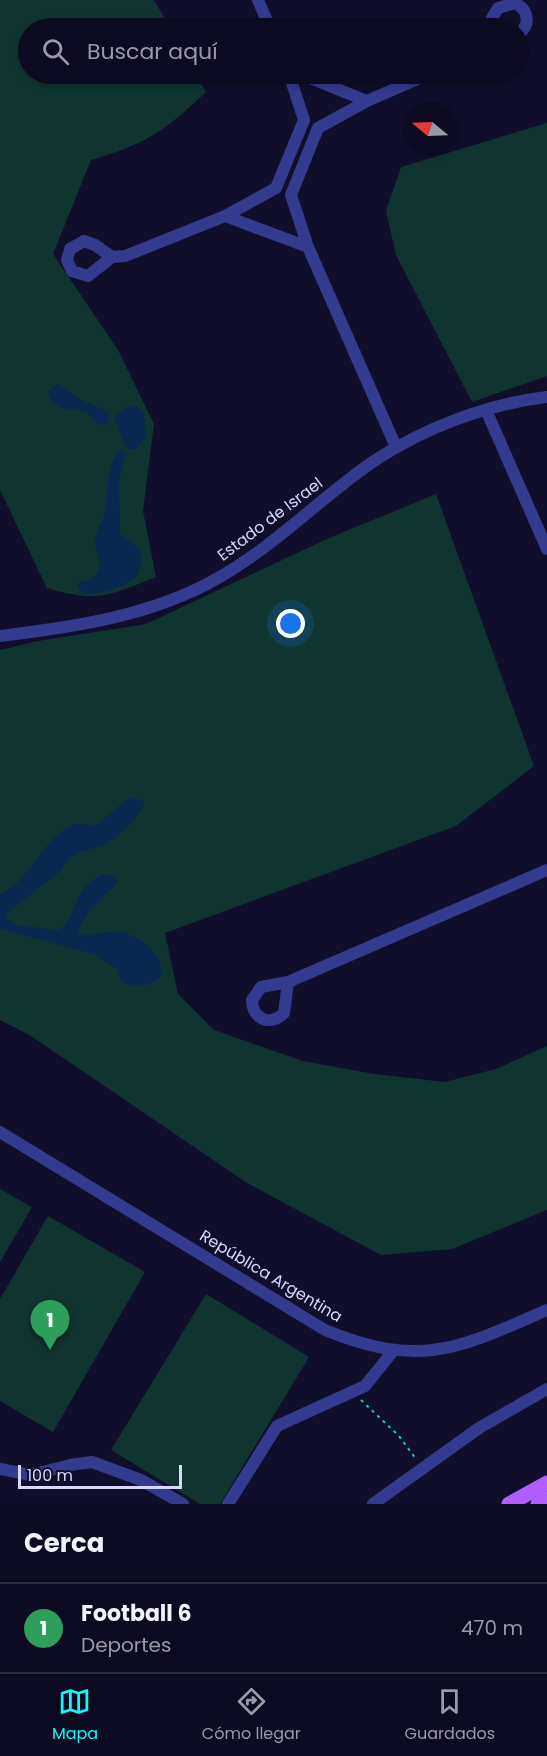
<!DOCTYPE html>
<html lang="es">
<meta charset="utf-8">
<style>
:root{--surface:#0c0a20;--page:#1a182d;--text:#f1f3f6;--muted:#9a9aa5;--line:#2c2b3e;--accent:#03fffe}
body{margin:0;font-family:Poppins,sans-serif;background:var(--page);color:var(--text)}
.compass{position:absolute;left:403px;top:102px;width:54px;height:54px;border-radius:50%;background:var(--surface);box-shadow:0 3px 9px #0003;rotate:289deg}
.scale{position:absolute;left:18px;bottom:15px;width:164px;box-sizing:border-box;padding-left:6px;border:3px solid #d7d7ff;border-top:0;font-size:16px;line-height:21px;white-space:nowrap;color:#d7d7ff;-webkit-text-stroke:4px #100e2a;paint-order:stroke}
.you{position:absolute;left:291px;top:624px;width:21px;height:21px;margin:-15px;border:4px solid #fff;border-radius:50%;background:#1a73e8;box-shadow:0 0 0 9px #1a73e833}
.badge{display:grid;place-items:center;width:39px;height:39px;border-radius:50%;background:var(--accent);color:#fff;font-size:20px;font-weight:700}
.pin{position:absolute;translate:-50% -50px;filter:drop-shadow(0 2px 3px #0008)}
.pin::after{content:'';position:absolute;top:32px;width:21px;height:18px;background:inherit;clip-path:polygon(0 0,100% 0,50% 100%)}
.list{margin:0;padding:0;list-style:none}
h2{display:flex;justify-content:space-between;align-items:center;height:78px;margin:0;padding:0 24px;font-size:26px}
h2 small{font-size:20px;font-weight:400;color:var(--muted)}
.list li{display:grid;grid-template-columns:39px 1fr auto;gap:18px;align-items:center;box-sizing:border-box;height:90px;padding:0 24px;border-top:2px solid var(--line)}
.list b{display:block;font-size:22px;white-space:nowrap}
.list p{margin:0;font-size:20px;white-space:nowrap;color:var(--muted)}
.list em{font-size:20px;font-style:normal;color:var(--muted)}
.icon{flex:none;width:33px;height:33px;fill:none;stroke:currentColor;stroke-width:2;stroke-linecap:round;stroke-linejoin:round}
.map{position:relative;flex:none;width:547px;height:1504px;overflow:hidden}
.search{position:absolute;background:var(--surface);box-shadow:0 3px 9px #0003;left:18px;right:18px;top:18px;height:66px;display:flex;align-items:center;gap:15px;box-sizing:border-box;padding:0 21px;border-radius:33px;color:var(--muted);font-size:22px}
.sheet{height:168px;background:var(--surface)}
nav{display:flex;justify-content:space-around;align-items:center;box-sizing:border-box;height:84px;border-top:2px solid var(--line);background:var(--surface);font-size:16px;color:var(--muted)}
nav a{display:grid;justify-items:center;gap:3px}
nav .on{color:var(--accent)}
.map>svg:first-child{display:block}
</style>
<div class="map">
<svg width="547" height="1504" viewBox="0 0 547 1504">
<rect width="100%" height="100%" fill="#100e2a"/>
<g fill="#103530">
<path d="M0,0h154l16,28h-142v46h167l11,18c-41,39 -60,52 -115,68l-38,94 65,96 36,74 -11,87 13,66c-48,19 -58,26 -109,11l-47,-98z"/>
<polygon points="547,123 547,376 472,402 396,255 386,211 401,167"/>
<polygon points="436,494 534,766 456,826 165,933 178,994 214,1030 303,1061 374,1074 445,1082 496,1069 547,1046 547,1210 452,1249 381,1255 247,1183 31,1036 0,1020 0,650 38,641 146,624 329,538"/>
<polygon points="0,1189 32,1207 0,1262"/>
<polygon points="48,1216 145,1272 53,1432 0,1401 0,1299"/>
<polygon points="206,1294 309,1357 220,1504 200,1504 111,1450"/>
</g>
<g fill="#072950">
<path d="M58,383l21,16 30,13 -1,13c-18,0 -13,-9 -24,-13 -14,-5 -33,0 -36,-20z"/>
<polygon points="136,406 144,413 145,439 136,449 129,449 124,444 114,417 126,407"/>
<path d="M122,449l4,5 -7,27 1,53 20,15c2,8 2,18 -2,25 -11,13 -44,25 -59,16l-2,-6c6,-4 16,-3 20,-10 7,-12 -4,-25 -2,-37 2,-8 7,-14 9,-22 4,-16 2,-58 18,-66z"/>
<path d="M130,797l14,4v4c-8,14 -26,34 -41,40 -24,9 -28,3 -42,26l-54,42v6l9,6 42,5c20,-9 13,-46 47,-56l10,3 3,5 -32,33 -8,16 4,4c13,1 25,-5 38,-3 18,3 47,24 41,45 -16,12 -41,16 -44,-8l-24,-15 -93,-25v-35c31,-13 43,-57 72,-69 8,-3 16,1 24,0z"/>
</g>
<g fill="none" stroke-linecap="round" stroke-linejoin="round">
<polyline stroke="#23c7ac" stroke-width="2" stroke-dasharray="3 4.5" stroke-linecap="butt" points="361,1400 399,1436 416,1459"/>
<g stroke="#343a8e" stroke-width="12">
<polyline points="258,0 270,28"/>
<path d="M493,28l-1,-10 6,-10 17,-5c14,7 16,22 3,32"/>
<polyline points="300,74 367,101"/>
<polyline points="225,216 308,247"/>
<polyline points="112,257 95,245 84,241 70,249 67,260 72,271 88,276 112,257 125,256 225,216 276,188 304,120 289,74"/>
<polyline points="486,410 547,549"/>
<polyline points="396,447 308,247 291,195 318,128 367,101 429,74"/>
<path d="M0,636c74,-9 152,-20 218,-58 57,-32 102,-80 156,-117 50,-33 113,-57 173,-64"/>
<path d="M288,982l-4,31c-14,14 -32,6 -32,-13l9,-13 27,-5 259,-112"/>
<path d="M0,1132l325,198c95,39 133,19 222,-20"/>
<polyline points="0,1469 31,1475 70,1465 92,1462 141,1480 183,1504"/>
<polyline points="228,1504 277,1426 365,1386 394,1350"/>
<polyline points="373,1504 479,1428 547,1389"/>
</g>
<g stroke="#b25eff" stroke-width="15">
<polyline points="509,1504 547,1483"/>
<polyline points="538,1504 547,1499"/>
</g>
</g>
<g text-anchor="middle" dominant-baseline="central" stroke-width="4.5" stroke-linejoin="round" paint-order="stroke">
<g font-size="16" fill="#d7d7ff" stroke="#100e2a">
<text transform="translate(270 519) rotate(-37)">Estado de Israel</text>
<text transform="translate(271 1276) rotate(31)">República Argentina</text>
</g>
</g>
</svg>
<svg class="compass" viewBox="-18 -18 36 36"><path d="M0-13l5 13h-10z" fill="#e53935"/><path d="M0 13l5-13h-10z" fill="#9a9aa5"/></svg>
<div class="scale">100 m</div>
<div class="you"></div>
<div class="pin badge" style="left:50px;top:1350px;background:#2e9e5b">1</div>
<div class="search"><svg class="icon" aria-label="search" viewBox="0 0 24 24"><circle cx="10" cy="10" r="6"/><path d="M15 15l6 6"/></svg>Buscar aquí</div>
</div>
<section class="sheet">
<h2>Cerca<small></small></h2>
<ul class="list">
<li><span class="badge" style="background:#2e9e5b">1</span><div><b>Football 6</b><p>Deportes</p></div><em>470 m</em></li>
</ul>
</section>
<nav>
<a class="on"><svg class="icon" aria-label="map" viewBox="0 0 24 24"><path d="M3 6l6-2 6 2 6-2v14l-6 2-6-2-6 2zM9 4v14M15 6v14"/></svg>Mapa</a>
<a><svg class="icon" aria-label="directions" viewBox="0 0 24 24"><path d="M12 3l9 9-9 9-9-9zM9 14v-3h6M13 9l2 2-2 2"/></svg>Cómo llegar</a>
<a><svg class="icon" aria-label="saved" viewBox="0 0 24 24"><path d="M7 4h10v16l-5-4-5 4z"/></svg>Guardados</a>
</nav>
